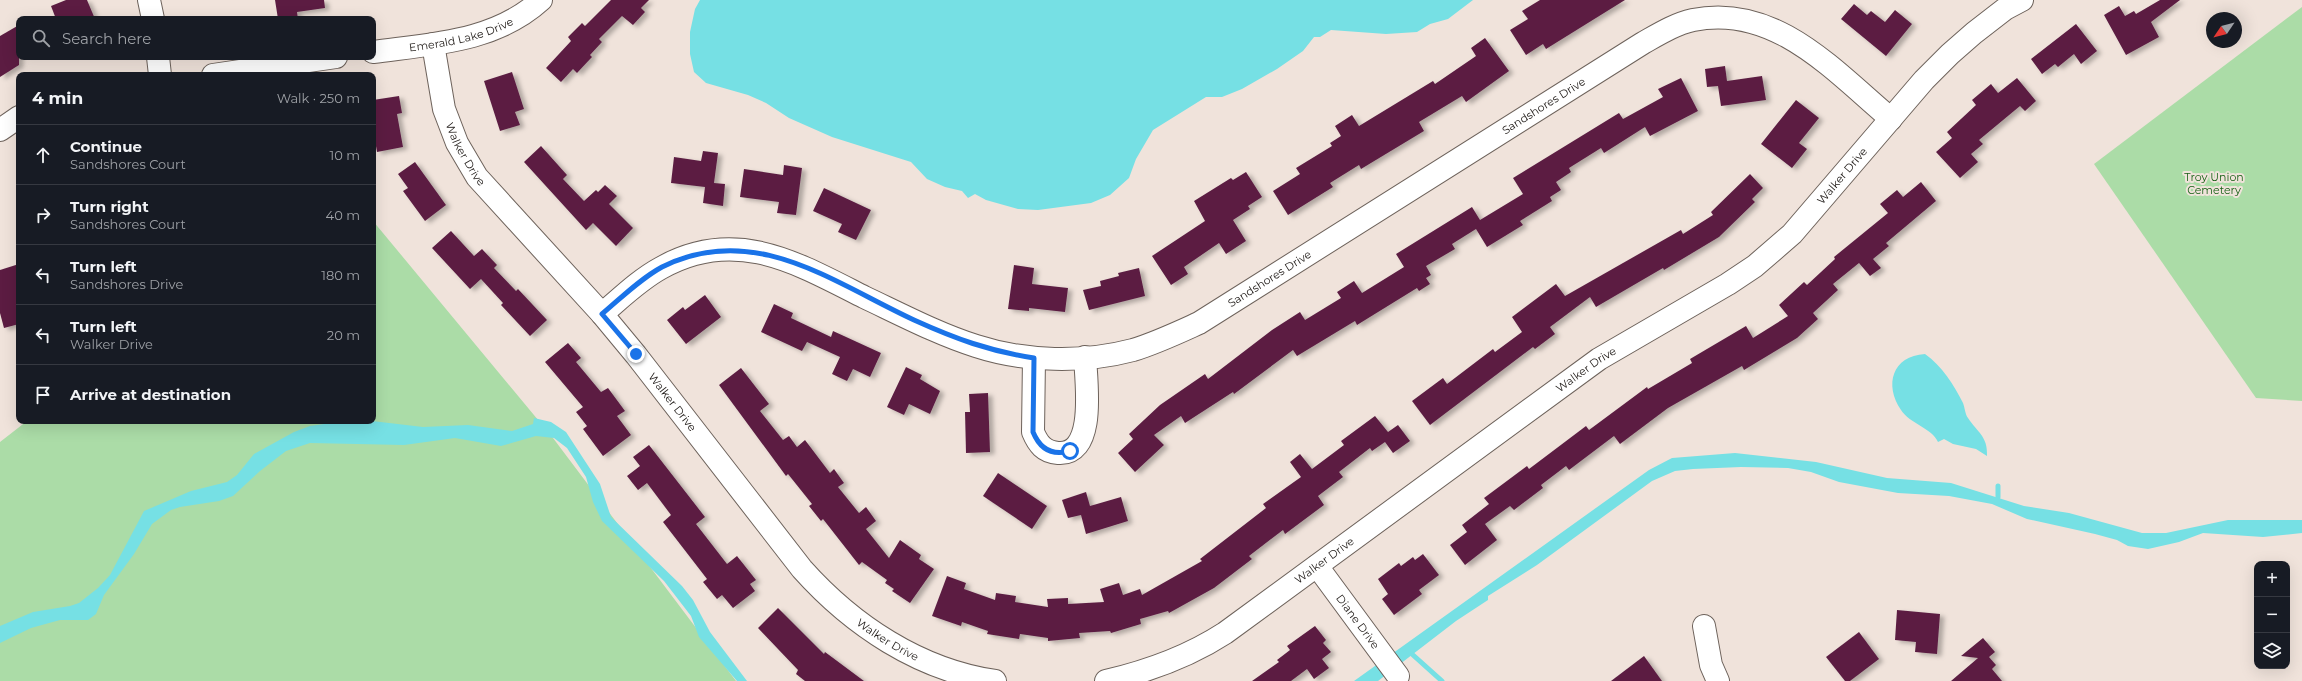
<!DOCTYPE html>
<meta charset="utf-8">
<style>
:root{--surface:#171b24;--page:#242831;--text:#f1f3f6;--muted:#9ea1a6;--line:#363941}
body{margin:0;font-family:Montserrat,sans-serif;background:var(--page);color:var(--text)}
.controls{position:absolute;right:12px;bottom:12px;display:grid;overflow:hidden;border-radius:8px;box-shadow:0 4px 16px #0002}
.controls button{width:36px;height:36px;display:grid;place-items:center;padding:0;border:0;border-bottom:1px solid var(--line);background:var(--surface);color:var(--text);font:20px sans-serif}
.compass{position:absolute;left:2206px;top:12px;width:36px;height:36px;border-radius:50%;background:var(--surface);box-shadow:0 4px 16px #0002;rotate:235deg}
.stop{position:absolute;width:12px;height:12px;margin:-9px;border:3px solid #1a73e8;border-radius:50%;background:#fff}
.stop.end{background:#1a73e8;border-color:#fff;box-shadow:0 1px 4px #0008}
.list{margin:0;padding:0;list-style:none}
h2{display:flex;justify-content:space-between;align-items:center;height:52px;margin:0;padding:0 16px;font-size:17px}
h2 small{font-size:13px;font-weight:400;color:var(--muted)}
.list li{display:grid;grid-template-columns:26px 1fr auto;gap:12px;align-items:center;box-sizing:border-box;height:60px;padding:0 16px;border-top:1px solid var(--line)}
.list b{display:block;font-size:15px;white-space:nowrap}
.list p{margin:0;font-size:13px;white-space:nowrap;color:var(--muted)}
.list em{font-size:13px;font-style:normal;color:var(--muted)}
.icon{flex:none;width:22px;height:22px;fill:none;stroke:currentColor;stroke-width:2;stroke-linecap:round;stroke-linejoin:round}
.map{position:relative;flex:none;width:2302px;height:681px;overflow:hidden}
.search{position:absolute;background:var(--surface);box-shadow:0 4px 16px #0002;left:16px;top:16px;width:360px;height:44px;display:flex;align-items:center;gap:10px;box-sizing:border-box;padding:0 14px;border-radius:8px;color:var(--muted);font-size:15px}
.panel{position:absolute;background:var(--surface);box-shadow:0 4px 16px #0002;left:16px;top:72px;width:360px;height:352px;border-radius:8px}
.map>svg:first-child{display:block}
</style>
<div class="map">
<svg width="2302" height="681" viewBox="0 0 2302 681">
<defs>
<filter id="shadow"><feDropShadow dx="4.5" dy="2.5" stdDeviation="2" flood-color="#0004"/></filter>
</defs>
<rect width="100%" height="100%" fill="#f0e3db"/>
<g fill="#abdca7">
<polygon points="2302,7 2302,401 2256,398 2094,164"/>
<polygon points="373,221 553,438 736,681 0,681 0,442 27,421 373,421"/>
</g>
<g fill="#76e0e4">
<polygon points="700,0 1473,0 1448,19 1430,24 1417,32 1386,34 1331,30 1320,37 1314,37 1303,51 1277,69 1242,89 1222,97 1206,97 1153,130 1136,159 1129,178 1110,195 1091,203 1038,210 1018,209 986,200 975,194 968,198 962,191 945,187 927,179 911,162 832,137 789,118 766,103 748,95 706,83 694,72 690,54 690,32 695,9"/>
<path d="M1925,354c17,12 29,31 38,49 2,5 2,11 5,15 9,14 20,18 19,38l-11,-7 -23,-5 -9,-5 -6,3c-6,-14 -28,-18 -37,-32 -17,-25 -9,-54 24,-56z"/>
<polygon points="534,418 551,422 566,432 600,484 611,517 682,586 693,600 710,632 747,681 737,681 699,637 691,616 664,581 602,521 593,502 586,477 567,448 554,438 536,436 501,446 455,438 404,445 310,443 286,451 260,471 233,496 219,501 180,507 171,510 152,524 134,554 104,595 96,614 88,620 60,620 31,628 0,643 0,626 33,612 70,606 79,603 98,588 110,575 144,511 191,491 227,482 237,475 254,454 294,432 310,426 338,422 372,421 423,427 468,425 512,431 533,424"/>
<polygon points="1735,453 1816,462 1887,478 1951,483 2024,506 2069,513 2142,533 2166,533 2228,520 2302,520 2302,533 2263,537 2203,533 2179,542 2148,549 2128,546 2117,540 2095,534 2027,519 1992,504 1949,496 1898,493 1839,482 1811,472 1788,468 1741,467 1693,469 1675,471 1652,481 1537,565 1488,596 1488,600 1456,621 1378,681 1354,681 1649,470 1672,458"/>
</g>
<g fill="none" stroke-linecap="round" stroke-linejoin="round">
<g stroke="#76e0e4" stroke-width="5">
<polyline points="1998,497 1998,486"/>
<polyline points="1413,655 1442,681"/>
</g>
</g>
<g fill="#5b1f43" filter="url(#shadow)">
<polygon points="66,0 87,0 95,19 56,19 51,6"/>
<polygon points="275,0 324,0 325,8 297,12 298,19 278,19"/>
<polygon points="611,0 649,0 641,8 645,12 633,25 622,16 599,39 602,42 590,55 592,57 577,73 573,69 561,82 546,68 571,41 568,37 582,23 585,26"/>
<polygon points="1540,0 1625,0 1546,49 1543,44 1526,55 1510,30 1528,19 1522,11"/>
<polygon points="2160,0 2180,0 2151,22 2159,37 2126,55 2104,15 2119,6 2125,16 2134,11 2136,14"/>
<polygon points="1854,4 1867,15 1871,11 1885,22 1895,10 1912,24 1886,56 1841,19"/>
<polygon points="2076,24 2097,51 2081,64 2074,54 2058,67 2055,64 2042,74 2031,59"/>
<polygon points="19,25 19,65 0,77 0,36"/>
<polygon points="1485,38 1509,71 1466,102 1462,96 1419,122 1424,131 1361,169 1359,165 1330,183 1333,187 1288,215 1273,191 1300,174 1296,168 1332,146 1330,143 1341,136 1335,126 1352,115 1359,126 1433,81 1435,84 1476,56 1471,48"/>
<polygon points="1725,66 1727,81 1762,76 1766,100 1721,106 1718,86 1707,87 1705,69"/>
<polygon points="512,72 524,109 515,112 520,125 500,131 484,81"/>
<polygon points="1681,78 1698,111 1650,136 1645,127 1604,153 1601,148 1569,168 1571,172 1556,182 1561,190 1550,197 1552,201 1520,221 1523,225 1487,247 1476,229 1452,244 1455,249 1426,266 1431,275 1426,278 1430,284 1419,291 1417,288 1357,325 1355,321 1297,356 1293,350 1234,394 1233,392 1185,423 1181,416 1154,435 1164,445 1135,472 1118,453 1133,439 1129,434 1160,405 1205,374 1208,379 1272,330 1300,312 1305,320 1341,298 1337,292 1354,281 1362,293 1404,267 1396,254 1472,207 1480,220 1523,194 1513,178 1619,113 1623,119 1663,97 1658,89"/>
<polygon points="2017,78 2036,101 2025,111 2020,106 1979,140 1983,144 1971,154 1978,162 1960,178 1936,152 1952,138 1947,132 1976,105 1972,100 1991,84 1998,93"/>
<polygon points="399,96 402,113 397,114 403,147 377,152 373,129 373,100"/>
<polygon points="1796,100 1819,118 1799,143 1807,149 1792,168 1761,144"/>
<polygon points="541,146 567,175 563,179 584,201 596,190 598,192 605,185 617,196 609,204 633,228 616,246 593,223 586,230 524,162"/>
<polygon points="703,151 718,153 714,183 725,184 723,206 703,203 705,187 671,183 674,157 701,161"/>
<polygon points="415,162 446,205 425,221 403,191 408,188 398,174"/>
<polygon points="784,165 802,168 796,215 777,213 779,202 740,197 744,169 783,175"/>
<polygon points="1246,172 1262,197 1248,206 1250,209 1233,220 1246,241 1226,254 1219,243 1184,267 1188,274 1171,285 1152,256 1205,221 1194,201 1231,178 1233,180"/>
<polygon points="1750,174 1763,188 1752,199 1755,202 1719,237 1664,270 1663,268 1596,307 1590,297 1550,327 1555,334 1535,349 1533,347 1430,425 1412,401 1443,378 1447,384 1493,349 1495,352 1522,332 1512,317 1556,284 1565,296 1681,230 1683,234 1713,215 1711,212"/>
<polygon points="1921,182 1936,201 1886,243 1889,246 1873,259 1881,268 1870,276 1859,263 1833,284 1838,290 1813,313 1818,319 1797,338 1744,370 1742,366 1668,408 1620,444 1614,436 1569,470 1566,466 1541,485 1543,488 1514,510 1510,506 1485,524 1497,540 1465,565 1450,545 1467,532 1462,525 1489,504 1484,498 1527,466 1529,469 1586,426 1589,430 1647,387 1648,389 1692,363 1690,359 1746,326 1753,338 1788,316 1779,305 1804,282 1807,285 1835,259 1834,257 1888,213 1880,204 1897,190 1903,197"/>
<polygon points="824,188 871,210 856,240 838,232 842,224 813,211"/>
<polygon points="451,231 474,256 482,249 497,265 494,268 516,291 518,289 547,320 530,336 501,305 503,303 481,279 470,289 432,248"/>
<polygon points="19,264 19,324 4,328 0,313 0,270"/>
<polygon points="1014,265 1034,268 1032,284 1068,288 1065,312 1029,308 1029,311 1008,309"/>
<polygon points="1139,268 1145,296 1089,310 1083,290 1101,286 1100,281 1119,276 1118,273"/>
<polygon points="705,295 721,317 686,344 667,320 683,307 685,310"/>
<polygon points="774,304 793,313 791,318 831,337 833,331 881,353 870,377 853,369 847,381 832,374 840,357 807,342 802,351 761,332"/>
<polygon points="568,343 581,358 576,362 601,392 608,388 625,411 617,416 631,435 603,456 583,429 587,426 576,412 583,407 545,362"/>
<polygon points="906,367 922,375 920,379 940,391 930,414 909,404 904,415 887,407"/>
<polygon points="741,368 769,404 760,411 783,440 789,436 797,447 805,440 830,473 834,469 844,483 838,487 859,513 866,507 876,521 866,529 889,558 900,540 921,555 919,559 934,569 910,603 892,591 894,589 885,583 887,580 862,562 859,565 823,519 821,521 809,506 812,504 788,474 786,476 719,385"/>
<polygon points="988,393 990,452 966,453 965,412 970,412 969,394"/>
<polygon points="1375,416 1388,432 1398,425 1410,441 1393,453 1385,442 1372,451 1370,448 1339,472 1343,477 1318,496 1324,505 1285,534 1283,530 1249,556 1252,559 1214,588 1169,613 1168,611 1140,619 1141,624 1111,633 1110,631 1079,633 1080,638 1048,641 1048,638 1020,634 1019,639 987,634 988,631 962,622 961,626 932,616 947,576 966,583 964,589 995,600 996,593 1016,596 1015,602 1048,607 1047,599 1068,598 1068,604 1104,602 1100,589 1119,583 1123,595 1140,589 1142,595 1202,561 1200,559 1266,508 1263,504 1301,477 1290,462 1300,454 1312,469 1344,445 1341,441"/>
<polygon points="649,445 705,517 696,524 727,564 737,556 756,580 750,584 755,591 733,608 722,595 717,599 703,582 707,579 663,522 671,515 647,483 638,490 627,476 640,466 633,457"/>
<polygon points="998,473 1047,506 1032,529 983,496"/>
<polygon points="1086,492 1090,506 1121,497 1128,521 1086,534 1081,515 1068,518 1062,500"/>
<polygon points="1423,554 1439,575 1419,590 1422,594 1394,615 1382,599 1388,594 1378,579 1399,563 1401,566 1413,557 1415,560"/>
<polygon points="778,608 824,654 825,652 864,681 805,681 796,674 798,670 758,628"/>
<polygon points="1897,610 1940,614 1937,654 1915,652 1916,642 1895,640"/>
<polygon points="1315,626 1326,640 1323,643 1331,652 1322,659 1329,668 1314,679 1307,669 1291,681 1252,681 1279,662 1277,660 1290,650 1287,646"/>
<polygon points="1859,632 1879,659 1850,681 1845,681 1826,657"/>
<polygon points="1983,638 1995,652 1989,657 1996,665 1992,669 2002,681 1951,681 1978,658 1961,656"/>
<polygon points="1644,656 1662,681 1611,681"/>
</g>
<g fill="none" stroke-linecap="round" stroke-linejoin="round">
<defs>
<g id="minor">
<polyline points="149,0 153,19"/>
<path id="s1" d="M433,44l11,65 13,34 20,34 125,137 34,41 166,214c50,56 117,101 193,112"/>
<path id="s2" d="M373,52c59,-8 122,-10 168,-52"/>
<polyline points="158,57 160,75"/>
<polyline points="213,75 336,57"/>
<polyline points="0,130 19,117"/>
<path id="s3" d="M602,314c19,-16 37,-34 59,-46 74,-42 136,-5 203,29 36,17 74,37 112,49 49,16 108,17 157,4 23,-7 44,-17 66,-27l444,-280c16,-9 32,-19 50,-23 82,-17 141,51 198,99"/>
<path d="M1034,358l-1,74c5,12 11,20 25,21 39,3 28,-72 27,-96"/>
<path id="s4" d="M1317,566l81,110"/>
<polyline points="1704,626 1711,665 1718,681"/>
<path id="s5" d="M1106,681c43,-10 82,-24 119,-48l374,-274 129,-75 27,-18 37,-32 132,-154 26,-26 24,-21 31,-24 17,-9"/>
</g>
</defs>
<use href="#minor" stroke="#6d625b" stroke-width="24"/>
<use href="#minor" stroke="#fff" stroke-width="22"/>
</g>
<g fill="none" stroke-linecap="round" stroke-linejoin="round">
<path stroke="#1a73e8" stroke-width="5" d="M636,354l-34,-40c19,-16 38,-35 60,-47 92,-46 170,15 252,53 42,19 75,31 120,38l-1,74c7,17 19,24 37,19"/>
</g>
<g text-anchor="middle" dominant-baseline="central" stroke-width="4" stroke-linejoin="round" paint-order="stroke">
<g font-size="11" fill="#1e1916" stroke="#f0e3db">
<text stroke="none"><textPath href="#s2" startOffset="90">Emerald Lake Drive</textPath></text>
<text stroke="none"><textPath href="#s3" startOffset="1051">Sandshores Drive</textPath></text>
<text stroke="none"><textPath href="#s1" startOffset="116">Walker Drive</textPath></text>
<text stroke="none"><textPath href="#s5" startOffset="900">Walker Drive</textPath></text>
<text stroke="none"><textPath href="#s3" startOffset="727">Sandshores Drive</textPath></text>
<text stroke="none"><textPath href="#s5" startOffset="576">Walker Drive</textPath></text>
<text stroke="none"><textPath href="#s1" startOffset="440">Walker Drive</textPath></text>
<text stroke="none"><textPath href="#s5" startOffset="252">Walker Drive</textPath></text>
<text stroke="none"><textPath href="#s4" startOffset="69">Diane Drive</textPath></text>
<text stroke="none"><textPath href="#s1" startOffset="763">Walker Drive</textPath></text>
</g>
<g font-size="11" fill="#176015" stroke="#f0e3db">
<text x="2214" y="177">Troy Union<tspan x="2214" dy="13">Cemetery</tspan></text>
</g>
</g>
</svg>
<div class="controls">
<button>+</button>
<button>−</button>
<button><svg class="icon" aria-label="layers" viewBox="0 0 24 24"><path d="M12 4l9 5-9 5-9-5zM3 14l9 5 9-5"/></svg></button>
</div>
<svg class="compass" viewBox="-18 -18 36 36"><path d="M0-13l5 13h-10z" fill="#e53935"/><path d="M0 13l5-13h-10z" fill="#9ea1a6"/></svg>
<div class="stop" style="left:1070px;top:451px"></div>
<div class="stop end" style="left:636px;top:354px"></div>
<div class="search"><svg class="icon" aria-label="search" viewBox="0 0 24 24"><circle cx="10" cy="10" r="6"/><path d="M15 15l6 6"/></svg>Search here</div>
<section class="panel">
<h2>4 min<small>Walk · 250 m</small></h2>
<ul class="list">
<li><svg class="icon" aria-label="ahead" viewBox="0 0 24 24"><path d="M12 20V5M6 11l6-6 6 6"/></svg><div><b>Continue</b><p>Sandshores Court</p></div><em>10 m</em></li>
<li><svg class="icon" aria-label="right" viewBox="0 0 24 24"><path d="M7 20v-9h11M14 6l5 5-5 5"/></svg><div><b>Turn right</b><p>Sandshores Court</p></div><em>40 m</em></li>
<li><svg class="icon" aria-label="left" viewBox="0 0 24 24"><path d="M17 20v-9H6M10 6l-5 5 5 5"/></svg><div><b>Turn left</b><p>Sandshores Drive</p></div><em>180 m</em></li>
<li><svg class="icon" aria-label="left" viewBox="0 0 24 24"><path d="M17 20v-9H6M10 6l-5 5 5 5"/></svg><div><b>Turn left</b><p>Walker Drive</p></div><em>20 m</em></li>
<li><svg class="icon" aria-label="arrive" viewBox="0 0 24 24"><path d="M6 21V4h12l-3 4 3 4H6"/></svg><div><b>Arrive at destination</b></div></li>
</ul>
</section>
</div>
